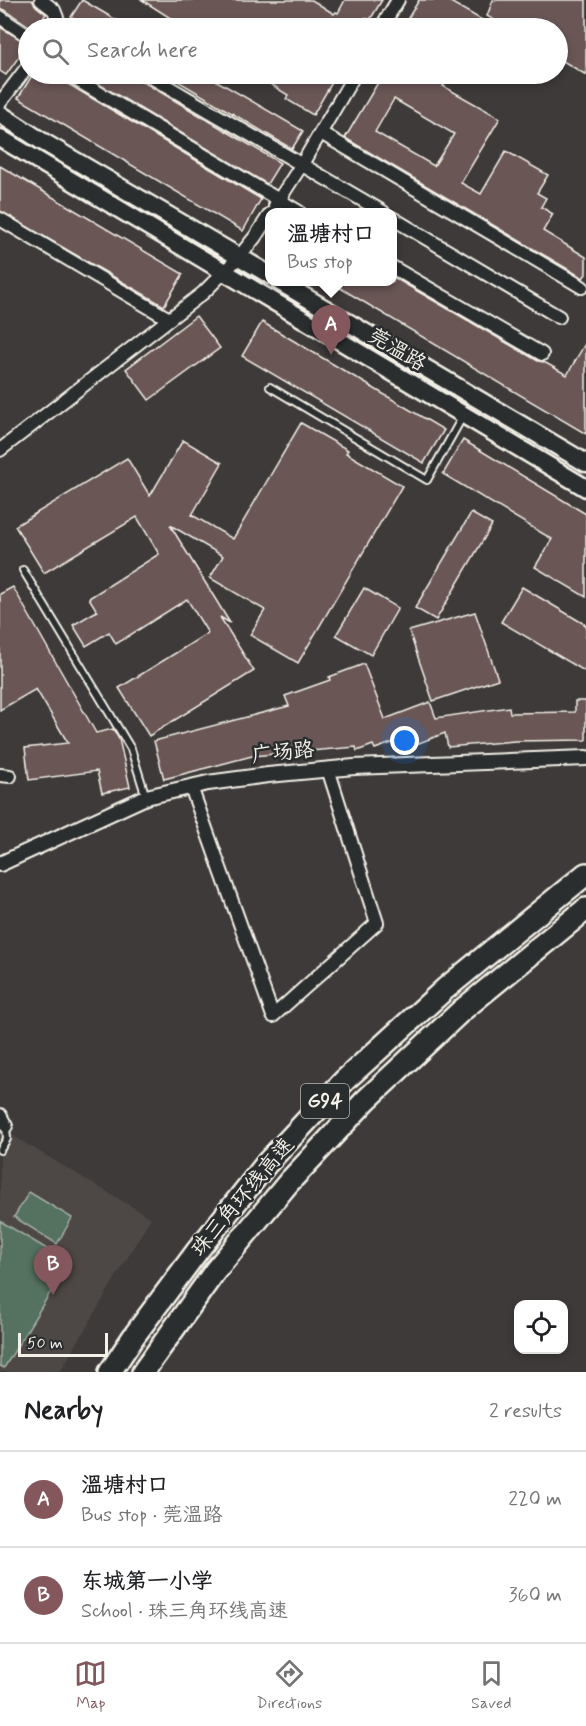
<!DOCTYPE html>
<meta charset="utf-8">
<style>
:root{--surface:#fff;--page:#f2f2f2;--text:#202124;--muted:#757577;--line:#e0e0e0;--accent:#84575d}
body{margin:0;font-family:Mynerve,"LXGW WenKai TC",sans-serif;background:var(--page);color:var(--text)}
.controls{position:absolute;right:18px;bottom:18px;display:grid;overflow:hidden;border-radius:12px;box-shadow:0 3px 9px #0003}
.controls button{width:54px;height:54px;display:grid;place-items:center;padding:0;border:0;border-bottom:2px solid var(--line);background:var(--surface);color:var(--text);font:30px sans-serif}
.scale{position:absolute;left:18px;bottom:15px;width:90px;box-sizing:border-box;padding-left:6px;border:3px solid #f4f1e8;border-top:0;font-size:16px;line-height:21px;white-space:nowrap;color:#f4f1e8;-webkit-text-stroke:4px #2a2d2e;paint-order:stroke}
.you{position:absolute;left:405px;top:741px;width:21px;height:21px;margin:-15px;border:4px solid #fff;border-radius:50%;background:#1a73e8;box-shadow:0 0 0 9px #1a73e833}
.badge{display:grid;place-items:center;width:39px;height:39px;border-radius:50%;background:var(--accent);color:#fff;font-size:20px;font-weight:700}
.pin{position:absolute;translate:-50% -50px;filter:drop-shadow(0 2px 3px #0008)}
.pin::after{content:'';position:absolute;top:32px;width:21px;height:18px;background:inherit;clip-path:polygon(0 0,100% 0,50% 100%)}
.popup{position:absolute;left:265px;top:208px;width:132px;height:78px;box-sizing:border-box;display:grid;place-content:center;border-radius:12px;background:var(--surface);filter:drop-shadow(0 2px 4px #0005);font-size:20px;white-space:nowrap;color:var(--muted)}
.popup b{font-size:22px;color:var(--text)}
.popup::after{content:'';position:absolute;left:50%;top:100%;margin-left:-12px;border:12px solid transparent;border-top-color:var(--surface)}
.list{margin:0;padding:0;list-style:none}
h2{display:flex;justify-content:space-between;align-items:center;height:78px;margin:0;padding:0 24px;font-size:26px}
h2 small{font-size:20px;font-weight:400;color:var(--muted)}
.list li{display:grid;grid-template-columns:39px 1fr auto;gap:18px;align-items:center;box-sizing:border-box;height:96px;padding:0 24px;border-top:2px solid var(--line)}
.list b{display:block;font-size:22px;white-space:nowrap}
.list p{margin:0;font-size:20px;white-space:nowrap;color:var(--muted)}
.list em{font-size:20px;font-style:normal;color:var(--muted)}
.icon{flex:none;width:33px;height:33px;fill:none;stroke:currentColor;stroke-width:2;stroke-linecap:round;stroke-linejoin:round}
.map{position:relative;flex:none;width:586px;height:1372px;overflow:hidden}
.search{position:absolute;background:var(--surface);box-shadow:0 3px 9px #0003;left:18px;right:18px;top:18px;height:66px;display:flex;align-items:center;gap:15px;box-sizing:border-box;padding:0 21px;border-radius:33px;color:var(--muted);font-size:22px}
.sheet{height:270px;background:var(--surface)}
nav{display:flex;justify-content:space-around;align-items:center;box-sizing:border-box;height:84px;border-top:2px solid var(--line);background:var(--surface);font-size:16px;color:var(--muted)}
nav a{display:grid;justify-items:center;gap:3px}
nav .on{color:var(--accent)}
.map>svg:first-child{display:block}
</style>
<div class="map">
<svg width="586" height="1372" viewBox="0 0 586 1372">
<rect width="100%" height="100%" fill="#3d3a39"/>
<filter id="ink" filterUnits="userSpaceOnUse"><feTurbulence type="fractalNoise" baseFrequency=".0167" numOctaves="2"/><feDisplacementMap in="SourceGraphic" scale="12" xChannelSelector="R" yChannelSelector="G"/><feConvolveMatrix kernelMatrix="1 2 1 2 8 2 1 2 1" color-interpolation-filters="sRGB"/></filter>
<g filter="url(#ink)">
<polygon fill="#4d4644" points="0,1128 151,1218 60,1372 0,1372"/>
<g fill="#557160" stroke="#a4b1a4" stroke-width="1.5">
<polygon points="29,1192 72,1218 57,1244 14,1217"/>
<polygon points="0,1221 69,1262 4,1368 0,1366"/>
</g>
<g fill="#695754" stroke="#f4f1e8" stroke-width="1.5" fill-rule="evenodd">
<polygon points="0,0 32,0 36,6 46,14 36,28 32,28 5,10 0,9"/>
<polygon points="82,0 130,28 90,28 71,17"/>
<polygon points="142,0 312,0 334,14 336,12 338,13 345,0 382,0 370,20 365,18 359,28 186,28"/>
<polygon points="419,0 447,0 482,20 477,28 402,28"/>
<polygon points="493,0 586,0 586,75 558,58 558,28 508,28 487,16"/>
<polygon points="0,27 28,44 6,75 0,71"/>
<polygon points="33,74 59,74 63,81 261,199 243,231 18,98"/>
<polygon points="82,74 130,74 280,163 267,184"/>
<polygon points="166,74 205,74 303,131 292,149"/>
<polygon points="254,74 337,74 313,115 286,99 288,95"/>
<path d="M383,74h67l-7,12 57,32 -39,65 20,11 25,-43 42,24 -11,18 9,5 -5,9 12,7 -10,17 43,26v17l-3,4 -238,-140zM394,99l60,35 -20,32 -59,-34z"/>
<polygon points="0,166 183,274 164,306 0,211"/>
<polygon points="393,277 538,361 544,362 567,375 586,342 586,434 330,282 393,282"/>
<polygon points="196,316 220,348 149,400 126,369"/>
<polygon points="262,322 444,430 424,463 242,356"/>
<polygon points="301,423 348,450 346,453 402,486 298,663 250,635 265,610 210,578 223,556 170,525 230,623 220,617 254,671 149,736 119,688 208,633 187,599 116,644 109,632 86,646 73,625 97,611 89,598 159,554 137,517 44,573 15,526 127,458 150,496 183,440 222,463 192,515 233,539"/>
<polygon points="463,440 586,514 586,597 535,567 552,539 443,474"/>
<polygon points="471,513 492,525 436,620 415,608"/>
<polygon points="13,587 96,733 113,729 119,739 130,787 102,793 97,771 29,780 25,748 68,743 36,689 0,710 0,594"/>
<polygon points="522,587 586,625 586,672 501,622"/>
<polygon points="364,588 398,608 371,655 336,635"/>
<polygon points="475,612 498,679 433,701 409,631"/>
<polygon points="364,664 385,719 430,702 436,718 509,707 510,713 575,712 575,701 586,701 586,740 515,741 448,747 445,733 406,748 403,739 375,749 373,745 357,751 356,747 252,756 164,779 154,741 289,706 285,696 330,680 329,677"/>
</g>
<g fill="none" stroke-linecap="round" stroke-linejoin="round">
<defs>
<g id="service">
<polyline points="270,387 427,480 463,416"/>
<polyline points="23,570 131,749 146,797"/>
<polyline points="0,1150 7,1139 6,1126"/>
</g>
<g id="minor">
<polyline points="41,0 54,10 59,23"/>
<polyline points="0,17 28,36"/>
<polyline points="381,28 398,0"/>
<polyline points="67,74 299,212"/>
<polyline points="146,74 383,212"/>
<polyline points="0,103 28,66"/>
<polyline points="321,133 582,287"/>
<polyline points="275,206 302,164 355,74"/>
<polyline points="392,218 559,317"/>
<polyline points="0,219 169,319"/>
<polyline points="392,267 542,354"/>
<polyline points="0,450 203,293 239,257 255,237 270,214"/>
<polyline points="0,775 10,776"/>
<polyline points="191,787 273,1016 377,923 328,769"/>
<polyline points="0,1115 6,1126"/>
</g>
<polyline id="tertiary" points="0,864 146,797 208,783 268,775 354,767 586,758"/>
<g id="secondary">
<polyline points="0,114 40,140 270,275"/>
<polyline points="0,138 586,488"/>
<polyline points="280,282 586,463"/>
</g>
<g id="motorway">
<polyline points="110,1372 134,1336 198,1250 267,1163 345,1080 445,989 586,874"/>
<polyline points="143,1372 215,1271 289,1182 366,1100 461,1011 586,909"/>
</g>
</defs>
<use href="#service" stroke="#f4f1e8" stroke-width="10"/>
<use href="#minor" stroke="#f4f1e8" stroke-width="16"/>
<use href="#tertiary" stroke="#f4f1e8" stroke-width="18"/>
<use href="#secondary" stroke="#f4f1e8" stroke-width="21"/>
<use href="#motorway" stroke="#f4f1e8" stroke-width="26"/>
<use href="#service" stroke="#2a2d2e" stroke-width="6"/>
<use href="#minor" stroke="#2a2d2e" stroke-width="12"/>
<use href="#tertiary" stroke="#2a2d2e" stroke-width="14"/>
<use href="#secondary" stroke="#2a2d2e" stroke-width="16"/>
<use href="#motorway" stroke="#2a2d2e" stroke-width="21"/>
</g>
</g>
<g text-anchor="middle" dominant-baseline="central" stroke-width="5" stroke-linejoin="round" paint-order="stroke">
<rect fill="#2a2d2e" stroke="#b7b6b0" stroke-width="1.5" x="301" y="1084" width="48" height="34" rx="4.5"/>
<g font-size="20" font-weight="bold" fill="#f4f1e8">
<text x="325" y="1101">G94</text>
</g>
<g font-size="21" fill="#f4f1e8" stroke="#2a2d2e">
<text transform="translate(397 350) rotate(31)">莞温路</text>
<text transform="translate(283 753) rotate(-6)">广场路</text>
<text transform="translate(243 1197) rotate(-50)">珠三角环线高速</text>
</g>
</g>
</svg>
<div class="controls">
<button><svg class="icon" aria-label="locate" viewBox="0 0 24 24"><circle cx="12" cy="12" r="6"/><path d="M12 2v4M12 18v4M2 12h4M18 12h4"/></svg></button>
</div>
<div class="scale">50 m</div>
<div class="you"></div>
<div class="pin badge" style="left:331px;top:355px">A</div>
<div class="popup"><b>温塘村口</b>Bus stop</div>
<div class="pin badge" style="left:53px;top:1295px">B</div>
<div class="search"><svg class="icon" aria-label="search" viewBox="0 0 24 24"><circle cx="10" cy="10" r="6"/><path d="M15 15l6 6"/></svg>Search here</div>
</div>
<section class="sheet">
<h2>Nearby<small>2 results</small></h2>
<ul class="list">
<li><span class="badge">A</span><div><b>温塘村口</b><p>Bus stop · 莞温路</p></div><em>220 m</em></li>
<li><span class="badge">B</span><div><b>东城第一小学</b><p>School · 珠三角环线高速</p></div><em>360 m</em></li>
</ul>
</section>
<nav>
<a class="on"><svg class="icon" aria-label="map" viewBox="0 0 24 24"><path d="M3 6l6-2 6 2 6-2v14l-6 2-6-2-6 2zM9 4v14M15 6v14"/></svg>Map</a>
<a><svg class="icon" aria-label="directions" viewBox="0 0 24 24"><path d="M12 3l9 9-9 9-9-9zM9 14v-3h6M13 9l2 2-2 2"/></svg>Directions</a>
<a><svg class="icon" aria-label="saved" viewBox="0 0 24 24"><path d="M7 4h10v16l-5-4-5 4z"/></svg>Saved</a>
</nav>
